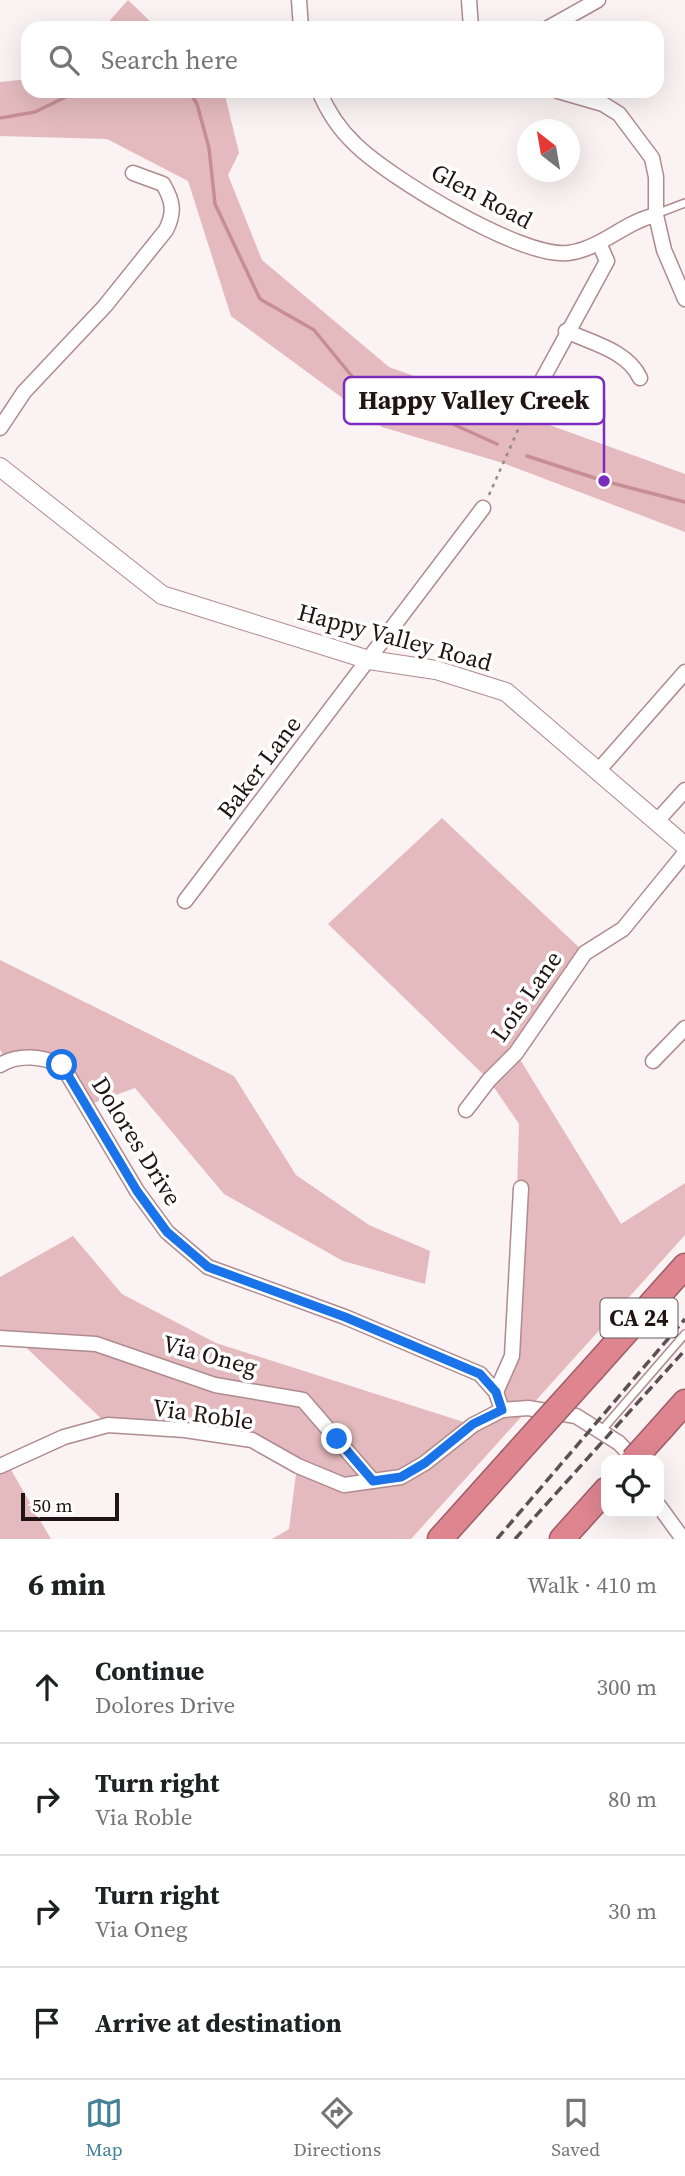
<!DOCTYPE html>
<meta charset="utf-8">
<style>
:root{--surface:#fff;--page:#f6f6f6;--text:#202124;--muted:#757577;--line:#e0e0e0;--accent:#438196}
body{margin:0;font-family:"Source Serif 4",serif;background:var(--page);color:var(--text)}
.controls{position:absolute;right:21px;bottom:21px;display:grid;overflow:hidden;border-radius:14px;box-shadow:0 7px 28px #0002}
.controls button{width:63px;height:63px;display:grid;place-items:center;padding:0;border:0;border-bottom:2px solid var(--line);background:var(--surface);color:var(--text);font:35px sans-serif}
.compass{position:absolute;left:517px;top:119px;width:63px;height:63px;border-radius:50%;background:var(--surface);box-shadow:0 7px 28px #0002;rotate:329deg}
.scale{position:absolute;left:21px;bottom:18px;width:98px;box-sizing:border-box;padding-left:7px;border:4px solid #211416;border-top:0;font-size:19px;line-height:24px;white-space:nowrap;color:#211416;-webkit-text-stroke:5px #fff;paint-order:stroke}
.stop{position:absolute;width:21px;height:21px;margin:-16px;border:5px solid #1a73e8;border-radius:50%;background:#fff}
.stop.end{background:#1a73e8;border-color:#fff;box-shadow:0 2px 7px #0008}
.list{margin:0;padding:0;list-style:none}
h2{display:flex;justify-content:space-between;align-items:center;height:91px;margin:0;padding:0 28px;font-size:30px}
h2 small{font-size:23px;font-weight:400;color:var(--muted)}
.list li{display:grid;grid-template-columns:46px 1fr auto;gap:21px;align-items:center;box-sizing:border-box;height:112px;padding:0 28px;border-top:2px solid var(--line)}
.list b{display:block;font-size:26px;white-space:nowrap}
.list p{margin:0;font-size:23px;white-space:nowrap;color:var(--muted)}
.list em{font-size:23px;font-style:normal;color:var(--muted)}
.icon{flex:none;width:38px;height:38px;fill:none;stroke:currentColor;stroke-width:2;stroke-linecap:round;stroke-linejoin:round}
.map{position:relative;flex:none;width:685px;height:1539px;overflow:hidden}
.search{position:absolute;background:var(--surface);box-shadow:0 7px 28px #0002;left:21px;right:21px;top:21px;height:77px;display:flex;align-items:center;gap:18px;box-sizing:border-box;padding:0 24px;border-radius:21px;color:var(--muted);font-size:26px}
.sheet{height:539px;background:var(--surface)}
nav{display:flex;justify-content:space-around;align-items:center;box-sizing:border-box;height:98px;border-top:2px solid var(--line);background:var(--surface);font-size:19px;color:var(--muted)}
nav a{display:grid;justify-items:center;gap:4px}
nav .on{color:var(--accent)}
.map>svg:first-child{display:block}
</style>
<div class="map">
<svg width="685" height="1539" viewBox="0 0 685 1539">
<rect width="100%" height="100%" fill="#faf2f3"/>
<g fill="#e4babe">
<polygon points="128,0 157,28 103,28"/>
<polygon points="28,79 28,91 224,91 239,153 228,175 262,260 389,367 685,474 685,532 503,463 382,427 231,316 188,181 107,139 0,136 0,82"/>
<polygon points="442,818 585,953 516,1053 621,1224 685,1183 685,1235 411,1539 272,1539 289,1529 297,1466 251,1440 108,1425 16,1338 0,1338 0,1277 73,1236 122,1294 216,1343 473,1425 501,1406 495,1389 512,1356 519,1124 489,1080 328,924"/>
<polygon points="0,960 234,1076 296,1175 369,1225 430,1251 425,1284 343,1261 224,1194 135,1088 88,1105 62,1065 7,1060 0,1050"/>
<polygon points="7,1463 51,1539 0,1539 0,1466"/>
</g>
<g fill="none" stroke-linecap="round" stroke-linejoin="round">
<g stroke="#c68e94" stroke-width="3.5">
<polyline points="189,91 197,104 209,148 215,204 260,299 314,330 355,380 497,444"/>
<polyline points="0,118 35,112 78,91"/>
<polyline points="527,456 604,481 685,502"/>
</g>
<defs>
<g id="service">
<polyline points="656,214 685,203"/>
<polyline points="602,1430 685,1334"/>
</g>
<g id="minor">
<polyline points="299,0 301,28"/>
<polyline points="469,0 471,28"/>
<polyline points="548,28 598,0"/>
<path d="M319,91c8,19 21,39 36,53 33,33 166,114 213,109 33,-4 56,-31 88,-38"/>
<polyline points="558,91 603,104 619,114 652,158 656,177 656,215 664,250 685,299"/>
<path d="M566,331c26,12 62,20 74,47"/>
<polyline points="535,393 607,261 599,243"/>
<path d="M0,428l24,-36 81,-86 61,-76c9,-18 7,-29 -3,-46l-30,-11"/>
<polyline points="598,771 685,672"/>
<polyline points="657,821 685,790"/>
<polyline points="185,901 483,508"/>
<polyline points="653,1061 685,1028"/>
<path d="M0,1065c19,-12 43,-8 62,0l75,126 30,41 41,35 137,50 135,57 16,18 6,18"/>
<polyline points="466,1110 489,1080 516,1053 585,953 623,929 685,853"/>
<polyline points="0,1338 96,1344 215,1385 303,1400 373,1481"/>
<polyline points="496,1392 512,1356 521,1188"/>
<polyline points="0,1466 64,1437 108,1425 185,1430 252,1440 298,1466 344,1485 401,1477 425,1463 473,1425 502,1410 528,1408 576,1416 619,1443 635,1460"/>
<polyline points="659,1506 683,1539"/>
</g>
<polyline id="tertiary" points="0,467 162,595 369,660 436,670 506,692 685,846"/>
<g id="motorway">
<polyline points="593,1369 685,1266"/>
<polyline points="661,1429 685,1402"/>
<polyline points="440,1539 510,1461"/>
<polyline points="562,1539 606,1490"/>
</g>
</defs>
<use href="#service" stroke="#af8b8f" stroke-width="10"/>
<use href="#minor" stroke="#af8b8f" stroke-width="17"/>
<use href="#tertiary" stroke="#af8b8f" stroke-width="20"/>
<use href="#motorway" stroke="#9c5d65" stroke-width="27"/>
<polyline stroke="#958a8c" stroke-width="2.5" stroke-dasharray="3.5 5" stroke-linecap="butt" points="489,495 529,405"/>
<use href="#service" stroke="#fff" stroke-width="7"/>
<use href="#minor" stroke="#fff" stroke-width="14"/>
<use href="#tertiary" stroke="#fff" stroke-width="18"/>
<use href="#motorway" stroke="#de8590" stroke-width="24"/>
<g stroke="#5c5052" stroke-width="3.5" stroke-dasharray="10 5" stroke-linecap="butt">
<polyline points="497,1539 685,1319"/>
<polyline points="515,1539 685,1350"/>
</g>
<defs>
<g id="motorway-bridge">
<polyline points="633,1460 661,1429"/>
<polyline points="510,1461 593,1369"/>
</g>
</defs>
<use href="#motorway-bridge" stroke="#9c5d65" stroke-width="27" stroke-linecap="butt"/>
<use href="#motorway-bridge" stroke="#de8590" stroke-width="24"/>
</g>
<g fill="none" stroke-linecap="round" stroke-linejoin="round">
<polyline stroke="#1a73e8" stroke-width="9" points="62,1065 137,1191 167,1232 208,1267 345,1317 480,1374 496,1392 502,1410 473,1424 425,1463 401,1477 373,1481 337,1439"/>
</g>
<g text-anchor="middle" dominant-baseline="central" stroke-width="7" stroke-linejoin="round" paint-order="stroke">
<rect fill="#fff" stroke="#645a5c" stroke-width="2" x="600.5" y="1298.5" width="77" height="39" rx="5"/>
<g font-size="23" font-weight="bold" fill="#211416">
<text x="639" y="1318">CA 24</text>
</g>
<g font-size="24" fill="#211416" stroke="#fff">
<text transform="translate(482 196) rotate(28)">Glen Road</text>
<text transform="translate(395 637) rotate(15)">Happy Valley Road</text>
<text transform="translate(259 767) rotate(-53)">Baker Lane</text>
<text transform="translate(526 996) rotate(-55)">Lois Lane</text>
<text transform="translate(137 1141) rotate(58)">Dolores Drive</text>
<text transform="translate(210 1355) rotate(15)">Via Oneg</text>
<text transform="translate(203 1414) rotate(8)">Via Roble</text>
</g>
</g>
<path fill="none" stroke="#7b2cbf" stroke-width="2.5" d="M604 481L604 400"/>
<circle fill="#7b2cbf" stroke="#fff" stroke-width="2.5" cx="604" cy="481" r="7"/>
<rect fill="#fff" stroke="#7b2cbf" stroke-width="2.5" x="344" y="377" width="260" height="47" rx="7"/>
<g font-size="26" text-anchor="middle" font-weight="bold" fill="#211416">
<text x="474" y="409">Happy Valley Creek</text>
</g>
</svg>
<div class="controls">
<button><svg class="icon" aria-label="locate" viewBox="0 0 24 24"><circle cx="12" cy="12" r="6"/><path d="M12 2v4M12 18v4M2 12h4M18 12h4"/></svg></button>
</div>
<svg class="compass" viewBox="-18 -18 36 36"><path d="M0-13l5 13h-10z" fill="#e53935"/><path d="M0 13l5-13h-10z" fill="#757577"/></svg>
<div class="scale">50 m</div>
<div class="stop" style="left:62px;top:1065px"></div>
<div class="stop end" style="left:337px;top:1439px"></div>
<div class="search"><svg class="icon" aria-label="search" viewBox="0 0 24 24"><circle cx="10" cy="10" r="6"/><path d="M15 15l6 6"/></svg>Search here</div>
</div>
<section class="sheet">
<h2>6 min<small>Walk · 410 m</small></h2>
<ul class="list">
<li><svg class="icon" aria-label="ahead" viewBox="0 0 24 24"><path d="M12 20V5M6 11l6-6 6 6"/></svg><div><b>Continue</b><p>Dolores Drive</p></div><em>300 m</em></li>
<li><svg class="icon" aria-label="right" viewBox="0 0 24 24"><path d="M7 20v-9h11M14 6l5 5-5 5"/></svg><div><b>Turn right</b><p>Via Roble</p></div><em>80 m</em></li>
<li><svg class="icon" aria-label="right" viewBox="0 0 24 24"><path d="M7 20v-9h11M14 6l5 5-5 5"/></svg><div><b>Turn right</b><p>Via Oneg</p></div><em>30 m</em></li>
<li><svg class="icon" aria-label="arrive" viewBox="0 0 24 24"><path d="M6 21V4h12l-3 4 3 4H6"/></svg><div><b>Arrive at destination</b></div></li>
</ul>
</section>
<nav>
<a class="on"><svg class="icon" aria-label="map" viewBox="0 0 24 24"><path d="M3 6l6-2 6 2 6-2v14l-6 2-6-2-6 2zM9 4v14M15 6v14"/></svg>Map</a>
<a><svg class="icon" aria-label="directions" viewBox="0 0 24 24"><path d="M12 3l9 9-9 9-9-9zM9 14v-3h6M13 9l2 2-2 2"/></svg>Directions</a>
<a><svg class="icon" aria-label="saved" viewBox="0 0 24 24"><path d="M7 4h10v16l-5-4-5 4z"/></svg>Saved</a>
</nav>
